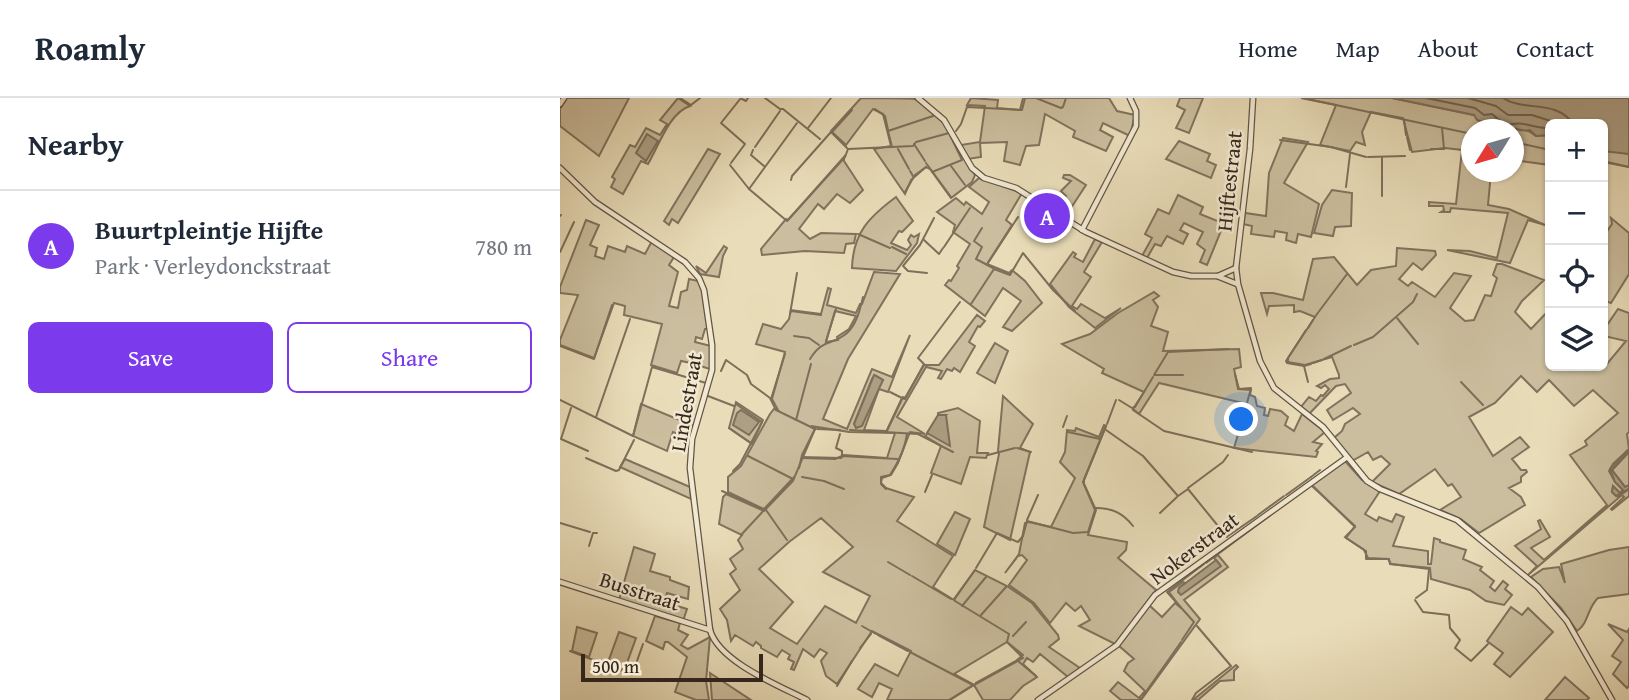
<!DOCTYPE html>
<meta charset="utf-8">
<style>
:root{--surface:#fff;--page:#f2f2f3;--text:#1f2937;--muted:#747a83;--line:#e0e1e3;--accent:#7c3aed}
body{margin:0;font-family:"Gentium Book Plus",serif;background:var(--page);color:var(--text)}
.controls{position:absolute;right:21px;top:21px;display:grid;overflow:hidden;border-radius:10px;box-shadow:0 2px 5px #0004}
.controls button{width:63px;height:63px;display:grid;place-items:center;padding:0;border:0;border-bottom:2px solid var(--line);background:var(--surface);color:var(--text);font:35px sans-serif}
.compass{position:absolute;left:901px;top:21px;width:63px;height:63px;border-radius:50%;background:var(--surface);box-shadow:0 2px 5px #0004;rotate:233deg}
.scale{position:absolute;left:21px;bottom:18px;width:182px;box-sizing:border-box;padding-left:7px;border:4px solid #37261c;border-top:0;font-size:19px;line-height:24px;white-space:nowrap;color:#37261c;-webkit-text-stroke:5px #f1e9d2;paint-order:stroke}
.you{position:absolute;left:682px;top:322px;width:24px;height:24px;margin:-18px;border:5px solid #fff;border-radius:50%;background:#1a73e8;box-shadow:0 0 0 10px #1a73e833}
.badge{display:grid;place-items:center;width:46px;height:46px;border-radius:50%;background:var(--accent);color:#fff;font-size:23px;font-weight:700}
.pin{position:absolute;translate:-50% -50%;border:4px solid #fff;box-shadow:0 2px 7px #0006}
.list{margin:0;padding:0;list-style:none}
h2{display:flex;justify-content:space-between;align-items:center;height:91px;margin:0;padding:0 28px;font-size:30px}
h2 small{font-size:23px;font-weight:400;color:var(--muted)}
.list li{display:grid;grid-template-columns:46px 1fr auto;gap:21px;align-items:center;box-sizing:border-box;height:112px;padding:0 28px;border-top:2px solid var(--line)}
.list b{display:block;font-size:26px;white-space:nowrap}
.list p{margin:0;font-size:23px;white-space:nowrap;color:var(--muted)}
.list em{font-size:23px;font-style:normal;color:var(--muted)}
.actions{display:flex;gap:14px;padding:21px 28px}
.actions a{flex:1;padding:16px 0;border:2px solid var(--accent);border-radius:10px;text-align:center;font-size:24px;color:var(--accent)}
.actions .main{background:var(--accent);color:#fff}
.icon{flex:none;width:38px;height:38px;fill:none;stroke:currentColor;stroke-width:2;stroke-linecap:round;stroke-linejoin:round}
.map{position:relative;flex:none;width:1069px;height:602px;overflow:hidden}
header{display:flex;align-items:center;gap:42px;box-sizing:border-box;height:98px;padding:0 35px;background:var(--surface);border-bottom:2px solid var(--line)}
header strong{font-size:33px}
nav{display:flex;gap:38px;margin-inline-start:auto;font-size:24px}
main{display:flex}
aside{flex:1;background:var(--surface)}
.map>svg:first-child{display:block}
</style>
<header>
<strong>Roamly</strong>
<nav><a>Home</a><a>Map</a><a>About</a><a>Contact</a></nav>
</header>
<main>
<aside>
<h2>Nearby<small></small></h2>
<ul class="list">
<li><span class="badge">A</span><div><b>Buurtpleintje Hijfte</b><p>Park · Verleydonckstraat</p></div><em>780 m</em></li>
</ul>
<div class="actions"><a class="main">Save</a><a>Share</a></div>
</aside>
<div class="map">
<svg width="1069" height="602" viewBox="0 0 1069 602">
<rect width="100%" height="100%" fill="#e9ddb9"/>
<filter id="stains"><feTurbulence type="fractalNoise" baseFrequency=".00286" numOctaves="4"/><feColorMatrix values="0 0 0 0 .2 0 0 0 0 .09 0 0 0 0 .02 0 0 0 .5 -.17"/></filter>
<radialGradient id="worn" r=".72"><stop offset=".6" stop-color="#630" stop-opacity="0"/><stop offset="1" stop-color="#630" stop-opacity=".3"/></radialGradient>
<g fill="#cbbe9e" stroke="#81725d" stroke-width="2" fill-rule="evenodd">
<polygon points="7,0 69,0 39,58 0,28 0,11"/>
<path d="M118,0l12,8c-20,6 -31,39 -42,58l-7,-3 -18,33 -12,-7 4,-8 -3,-2 18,-32 5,2 11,-19 14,7 7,-11 -7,-4z"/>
<path d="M301,0c13,0 44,0 54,1 31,12 42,51 60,76l-3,7 -21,16 -21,-29 -4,-2 -15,13 -6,14 -31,-45 17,-3 -8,-32 -10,-5 -27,36 -15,-14z"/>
<polygon points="411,0 438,2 437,10 460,12 463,0 549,0 557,13 575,17 570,38 543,25 540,32 553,39 546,53 513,39 515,33 485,16 479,47 466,48 460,67 444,63 447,44 420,45 421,59 408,61 401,47 420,44 425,8 407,7"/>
<polygon points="620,0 643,0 629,35 616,30 625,12 617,8"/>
<path d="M741,0h91l82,17 33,14c10,-2 21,0 29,7l14,-1v30l-36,-5v-30h-42v42h19l-3,33 21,4 36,16 -17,-5 -18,43 -63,-13 23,1 27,7 11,-45 -57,-5 -1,4h-9l3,-2 -1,-4h-14v-4l27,2 6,-54 -17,-2 -33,4 -9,-34 -32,-6 -9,20 3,13 -9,-3 -6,9 -30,-6 16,-40z"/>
<polygon points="723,40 748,44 724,85 759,106 751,139 738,136 736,145 726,142 727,135 715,133 714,139 691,136 692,128 683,126 685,115 706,118 709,75"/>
<polygon points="619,43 650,56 647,63 656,67 651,80 606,61"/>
<polygon points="148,51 160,56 118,125 112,121 109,127 104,123"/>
<polygon points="1049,52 1069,56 1069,69 1043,64 1043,53"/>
<polygon points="284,59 284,63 303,92 290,105 277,96 264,111 258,106 239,131 250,141 261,135 296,136 294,145 286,146 284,155 245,153 202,157 201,151 226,121 228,122"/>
<polygon points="504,77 510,77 526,87 505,119 495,114 506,98 501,93 511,83 503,80"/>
<polygon points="419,80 462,95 446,122 452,127 427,166 449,175 452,172 465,183 482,205 452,233 443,229 461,203 443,190 425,218 385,187 389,182 391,183 399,170 397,168 410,146 393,134 395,127 377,114 396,100 404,107 406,104 422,116 429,104 409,89"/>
<polygon points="772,92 792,95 791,128 775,129 773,138 754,135 762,107"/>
<polygon points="618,97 643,109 640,116 660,124 659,127 663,128 647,167 640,164 645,152 637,146 643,134 624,125 620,132 628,136 623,146 607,138 601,148 595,146 587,160 582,158 592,140 585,136 598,111 609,116"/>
<path d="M336,99l17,24 -11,11 -3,-1 -8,12 16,7 4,-5 -3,-5 3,-5 3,2 5,-3 -2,9 -21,28 -44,-3c1,-35 17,-51 44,-71z"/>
<polygon points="1051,120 1069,135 1069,176 1051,205 1043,202 1043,139 1052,126"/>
<polygon points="26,122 39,127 30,147 37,150 35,158 44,161 48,148 65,154 67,148 85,156 92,143 114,159 109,167 118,174 109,208 118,210 121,194 127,192 129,181 138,183 144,195 149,231 145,231 142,241 136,239 135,244 151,248 150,271 140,268 141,264 132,261 131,265 121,263 117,275 91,267 102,226 64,217 65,208 54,205 34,260 0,247 0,242 18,197 0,195 0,189"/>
<polygon points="535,141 542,144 524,174 531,179 512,208 517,211 521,206 545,220 561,210 535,230 509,209 490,186 513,154 516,156 514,159 523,164"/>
<polygon points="164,148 167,150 163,158 159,179 140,176 136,168 146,175"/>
<polygon points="837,150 875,153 876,157 862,172 853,165 839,181 848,188 852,184 875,199 894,175 911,178 890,210 905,223 914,222 925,197 931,198 937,180 933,177 937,166 942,166 984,182 962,203 955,214 971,231 990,211 990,246 986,251 990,255 990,268 1006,268 1010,271 1013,268 1027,268 1033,272 1036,268 1043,268 1043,263 1047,266 1066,243 1044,238 1043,233 1058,211 1069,215 1069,334 1067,336 1069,351 1053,366 1049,373 1055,384 1063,392 1060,395 1053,388 1052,394 1058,399 1069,391 1069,398 1052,412 1051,411 1064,399 1062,397 968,477 977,468 955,448 981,431 978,423 980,422 990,439 971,450 984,462 1047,407 1010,357 1027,347 1025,343 1058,315 1033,292 1014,308 989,282 977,294 961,278 935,305 909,319 933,358 960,339 969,349 952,361 961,372 966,372 967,374 961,379 961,384 949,390 961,399 965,407 919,435 901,421 880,412 901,399 892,386 888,388 875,371 839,396 812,384 830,366 821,358 813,362 808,354 792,363 774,340 782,333 785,326 800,316 793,310 773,322 767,312 791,295 785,286 776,288 749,316 741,309 749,299 756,303 761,297 763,298 769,291 765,287 761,290 757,288 770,281 779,280 779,277 772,259 745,267 728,264 728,260 755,219 740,213 734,214 734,207 709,208 707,216 701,195 713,195 743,202 753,161 774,159 797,187 811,172 836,168"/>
<path d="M314,174l26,2 -52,85 -25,60 24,10 25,-60 20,8 18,-42 -22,57 -9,-3 -15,41 23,1 16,-34 2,1 19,-33h15l38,-50 8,6 -5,6 -2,-1 -9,16 6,4 -15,26 -6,-4 -2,3 -5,-2 -6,10 -3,-1 4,-7 -16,-4 -29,50 28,17 -15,-2 -12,31 -7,12 -9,3 -1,5 5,5 28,9 -17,24 56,35 -20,31 21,13 21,-30 32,16 25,17 26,32 1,4 -10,8 31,21 -12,9 -28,-23 -7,8 -6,-4 -4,6 14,13 -14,9 -13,14h-27l-9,-15 -24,15h-63l5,-11 -13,-6 -7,14 -14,-8 17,-25 23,12 13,-25 -39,-20 -35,53 -11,-8 -5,-15 6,-8 -7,-4 -6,8 -11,-8 -9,21 -3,-1 3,-7 -6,-3 2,-4 -8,-5 -5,7 -16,-9v-2l-5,-4 -3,4 -18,-11 -4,6 -4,-21 -7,-11 20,-19 -10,-16 6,-5 -6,-10 13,-10 -5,-9 4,-5 -23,-11 4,-27 3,-3 38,17 29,-30 10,-24 38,1 3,-3 43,3 8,-25 -46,-1 -38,-6 4,3 -20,47 -31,33 -36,-17v-15l13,-11 29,-52 4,-5 4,1 -6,-11 13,-47 -29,-8 7,-20 18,5 8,-10 2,-9 30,4 7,-26 3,1 -4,16 29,8 4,-9h2zM275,213l21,5 -7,13 -12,8 1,3 -12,2zM315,277l8,5 -29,44 18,-45zM261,420l32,29 -30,25 47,24 -14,27 -31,-17 -28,38 -27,-16 23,-26 -34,-33 30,-27zM447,544l16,16 -49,27 -20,-11z"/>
<polygon points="594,194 599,198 593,202 598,209 591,228 608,234 603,253 679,251 681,269 674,271 678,291 691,292 690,297 695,299 697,308 705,310 704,317 708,318 710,311 721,313 728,319 725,327 734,333 742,316 765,334 753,344 762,346 756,353 758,354 756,359 674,350 687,306 599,285 579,316 573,311 584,294 542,275 544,271 502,246 530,236 558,215"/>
<polygon points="435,245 448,253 435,285 417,275"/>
<polygon points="443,298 473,326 460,350 470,354 450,442 424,429 439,356 438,353"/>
<polygon points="176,304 203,322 192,346 169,330"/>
<polygon points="81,306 134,328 130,340 113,334 107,353 73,338"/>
<polygon points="398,310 420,323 417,355 428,355 426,360 410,359 401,386 371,375 381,348 365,338 386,317 378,317 378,315"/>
<polygon points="544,327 546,328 524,382 524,386 536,412 528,437 567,444 566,452 558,460 596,492 555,546 519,528 530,522 521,508 515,513 506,505 490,525 474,505 449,487 467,462 462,457 458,458 445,475 459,456 465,425 469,424 491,429 515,380 500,364 505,354 507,332 515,333 516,330 539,339"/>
<polygon points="1069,354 1069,387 1066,390 1052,372"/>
<polygon points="65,361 130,389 131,401 60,369"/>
<polygon points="785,363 802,382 820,393 805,416 817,423 819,419 832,424 836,416 844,419 833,448 868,453 868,466 871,466 874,440 880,442 880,444 906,452 903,461 922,469 920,472 934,483 930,489 935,493 943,483 948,487 945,491 952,497 944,507 926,503 910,492 871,481 870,470 830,466 829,461 808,460 804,452 785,439 795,429 752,387"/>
<polygon points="395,414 410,421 395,457 377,446"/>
<polygon points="74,449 95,456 90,473 110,479 110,482 129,489 128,501 107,495 104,504 127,511 123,523 59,502"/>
<path d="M1069,449v47l-31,4c-11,10 -9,25 -21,33l-16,-23 -30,-31 12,-8 16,-2 6,16 -4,-19 48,-14z"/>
<polygon points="658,457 668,469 624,502 640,521 581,602 561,602 550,593 558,584 579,600 585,593 564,573 568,565 574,561 558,547 589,507 602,519 615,505 621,510 609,494 623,484 625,485 619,490 660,467 654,460"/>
<polygon points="951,509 962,517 968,510 993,534 950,579 934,566 943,555 927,543"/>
<polygon points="95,518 120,525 118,532 128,537 121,547 128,551 150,539 146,583 149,602 136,602 115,594 127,559 108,544 105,544 103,551 86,543"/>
<polygon points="1048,526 1067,534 1069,531 1069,588 1067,590 1053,576 1061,564 1052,558 1063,542"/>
<polygon points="17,529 37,535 29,559 12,553"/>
<polygon points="59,534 76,540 64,573 47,567"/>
<polygon points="676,567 678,569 674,573 674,582 660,583 638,602 633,602"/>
<polygon points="150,575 191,602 152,602"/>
<polygon points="1005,579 1029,600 1027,602 985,602"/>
</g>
<g fill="#ac9f84" stroke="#7d6f5a" stroke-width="2">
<path d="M832,0h237v56l-26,-3v-27h-53v11l-14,1 -6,-6c-9,2 -11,-1 -18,-2 -12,-2 -12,2 -22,-7l-5,2 -8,-3 -3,-5z"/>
<polygon points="87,36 98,43 86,63 76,55"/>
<polygon points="314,277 323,282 302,328 296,330 294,326"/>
<polygon points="181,312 199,324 189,337 173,327 177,315"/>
<polygon points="378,317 386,317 390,348 367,335"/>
<polygon points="1069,351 1069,354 1052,372 1065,389 1069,387 1069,391 1056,398 1052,394 1053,388 1060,395 1063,392 1055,384 1050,371"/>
<polygon points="656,462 661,468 621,497 618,494 619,490"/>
</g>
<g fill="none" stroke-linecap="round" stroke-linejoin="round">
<g stroke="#726250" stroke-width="2">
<path d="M866,0l49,10 9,7 8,-1 14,12c15,-7 28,3 44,2"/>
<polyline points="908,0 936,8 948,17 972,17 1000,26"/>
<path d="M943,0c21,14 54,1 70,26"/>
</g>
<g stroke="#7d6f5a" stroke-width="2">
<polyline points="120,0 131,7 140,0"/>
<polyline points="205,0 220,11 223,11 260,41"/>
<polyline points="476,0 501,10 503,9 506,0"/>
<polyline points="743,0 912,36"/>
<polyline points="182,1 186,3 188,0"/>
<polyline points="315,11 325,18 328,32"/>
<polyline points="844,22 846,37"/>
<polyline points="248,30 271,0"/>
<polyline points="396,33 401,26 407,9 462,12 465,0"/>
<polyline points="272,34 292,12"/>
<polyline points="847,39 850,52"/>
<polyline points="720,42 771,49 806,59"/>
<polyline points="954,44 990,52"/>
<polyline points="354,46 365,63"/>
<polyline points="195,49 220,13"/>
<polyline points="332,49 328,33 373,18"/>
<polyline points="338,51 349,71"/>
<polyline points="871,51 884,51 882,30"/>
<polyline points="193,52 191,57 204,68"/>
<polyline points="808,59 845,58"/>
<polyline points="822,59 822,98"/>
<polyline points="1043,63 1069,69"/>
<polyline points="171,65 185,46 161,25 181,0"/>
<polyline points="366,65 391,99"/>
<polyline points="170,67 189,91 227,123 285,59 288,51 353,48 356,44 389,35"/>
<polyline points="391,68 405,87"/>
<polyline points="350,73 353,78"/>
<polyline points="372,74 402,62 390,37"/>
<polyline points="231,82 232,78 271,34 287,50"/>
<polyline points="786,89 790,56"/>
<polyline points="189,91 237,25"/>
<polyline points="345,94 355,77 366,69"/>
<polyline points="0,118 1,117"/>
<polyline points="422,130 414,143 422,149 416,161 433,170"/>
<polyline points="298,136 330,150"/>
<polyline points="364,142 379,156 383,150"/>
<polyline points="332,149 346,156"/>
<polyline points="384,149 410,110"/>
<polyline points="0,154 14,124"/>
<polyline points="428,165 458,119"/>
<polyline points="367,175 348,173 343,168 360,147 374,120"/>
<polyline points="411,206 434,171 450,177 463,155 493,192 515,213"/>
<polyline points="231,213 261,217"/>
<polyline points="230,216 237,175"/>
<polyline points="754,220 787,176"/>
<polyline points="837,220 858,246"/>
<polyline points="748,230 753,222"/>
<polyline points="746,232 726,263 727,265 744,268 751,266"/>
<polyline points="234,238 249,240 259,247"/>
<polyline points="266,243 276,211"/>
<polyline points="794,247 813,239 853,204 857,196"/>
<polyline points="0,248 34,261 52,207"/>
<path d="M250,261c13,-21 22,-13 37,-26 10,-9 13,-24 16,-36"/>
<polyline points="764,261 791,248"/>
<polyline points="753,265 762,262"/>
<polyline points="744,268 748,284"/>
<polyline points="161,273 166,262 187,277 191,286 210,300 216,312 255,331 242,357 239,370"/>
<polyline points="675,276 679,291 691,290 687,305"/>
<polyline points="594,277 608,254 669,251"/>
<polyline points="595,277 623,277"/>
<polyline points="901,284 923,307"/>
<polyline points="148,298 174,308"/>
<polyline points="342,300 345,301 364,266 358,260 400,204"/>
<polyline points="211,301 225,256"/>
<polyline points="0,302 73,338 92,269 146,285"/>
<polyline points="559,302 572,310 575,309 593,279"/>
<polyline points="11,310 1,341 28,353"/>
<polyline points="573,312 604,333 692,354"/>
<polyline points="36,319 70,221"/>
<polyline points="236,322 251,266"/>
<polyline points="547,326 556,302"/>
<polyline points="503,329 507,318"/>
<polyline points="169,330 191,345"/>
<polyline points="257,331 280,332"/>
<polyline points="290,332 358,336 393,354"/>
<polyline points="546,332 583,358 618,398 628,391 667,439"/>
<polyline points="326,334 342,300 330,294"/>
<polyline points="508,334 540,341"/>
<polyline points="280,336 276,350 282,353 282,358"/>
<polyline points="457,350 471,354"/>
<polyline points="428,357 455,350"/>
<polyline points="188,358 231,380"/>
<polyline points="26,360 56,373 59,372 74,342"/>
<polyline points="242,360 275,361 282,358 337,361"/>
<polyline points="173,373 180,366 202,324 176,306"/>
<polyline points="242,379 264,383 284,391"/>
<polyline points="751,379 760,372"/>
<polyline points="752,388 795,428 786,440 806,453 806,461 828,461 831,466 869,471 867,492 856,500"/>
<polyline points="628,390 663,364 668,357"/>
<path d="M326,391l-5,-5v-7l9,-2c8,-12 15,-26 17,-41"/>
<polyline points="162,393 205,412"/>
<polyline points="365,394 372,377"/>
<polyline points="726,397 751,379"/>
<path d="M536,410c16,0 27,5 37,18"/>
<polyline points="206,412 227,442"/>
<polyline points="600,415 617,399"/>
<polyline points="698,417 724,398"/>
<polyline points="467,422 478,397"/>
<polyline points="0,425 30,434"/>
<polyline points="181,437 233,381"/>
<polyline points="668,438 697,418"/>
<polyline points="29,448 33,435 37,435"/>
<polyline points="328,464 350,477"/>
<polyline points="646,465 744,392"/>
<polyline points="416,470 437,435 458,444 463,438 467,423 513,435 528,434 535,412 523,384 546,328"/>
<polyline points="415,472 394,501 395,503 449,536 447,544 463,557 457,562"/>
<polyline points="352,478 391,501"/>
<polyline points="855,502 863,514 889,517 890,530 900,542 895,550 911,563 928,546"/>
<polyline points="402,508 426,479"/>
<polyline points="421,517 446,489"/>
<polyline points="302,528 316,536"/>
<polyline points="318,537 348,553"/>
<polyline points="453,538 466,524"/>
<polyline points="622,542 634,524 607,494 644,466"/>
<polyline points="300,550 311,536"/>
<polyline points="10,553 72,577 83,546"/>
<polyline points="350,554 413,587 389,602"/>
<polyline points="458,563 476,578"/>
<polyline points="416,585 456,563"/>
<polyline points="277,588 292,563"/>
<polyline points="583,598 621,544"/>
<polyline points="580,602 581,600"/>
<polyline points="632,602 636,595 671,568 637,528"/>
</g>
<defs>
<g id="tertiary">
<polyline points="358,0 384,22 412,70 424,80 456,90 526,134 613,174 631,178 657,178 677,186"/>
<polyline points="693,0 690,51 676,170 678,186 700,263 714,290 763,329 807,383 820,391 897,422 978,489 1007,523 1052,602"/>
<polyline points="0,6 4,0"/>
<path d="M0,70l35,34 90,60 14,16 5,12 8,55v25l-20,69 -2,29 20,162c9,32 70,56 97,70"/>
<polyline points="522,132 576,28 576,13 570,0"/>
<polyline points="658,178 676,170"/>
<polyline points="0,484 150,532"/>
<polyline points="478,602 557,547 595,497 786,360"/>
</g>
</defs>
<use href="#tertiary" stroke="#645443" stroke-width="7"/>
<use href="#tertiary" stroke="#f1e9d2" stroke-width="4.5"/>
</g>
<g text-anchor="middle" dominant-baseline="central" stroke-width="5" stroke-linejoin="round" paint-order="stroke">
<g font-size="21" fill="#37261c" stroke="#f1e9d2">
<text transform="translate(669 83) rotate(-84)">Hijftestraat</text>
<text transform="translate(126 304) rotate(-80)">Lindestraat</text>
<text transform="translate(634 450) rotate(-37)">Nokerstraat</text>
<text transform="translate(80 493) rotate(18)">Busstraat</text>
</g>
</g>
<rect width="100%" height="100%" filter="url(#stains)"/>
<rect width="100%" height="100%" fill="url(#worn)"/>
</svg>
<div class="controls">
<button>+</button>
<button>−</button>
<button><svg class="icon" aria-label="locate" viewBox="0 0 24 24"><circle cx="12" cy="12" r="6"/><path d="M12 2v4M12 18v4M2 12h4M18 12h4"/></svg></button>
<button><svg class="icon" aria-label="layers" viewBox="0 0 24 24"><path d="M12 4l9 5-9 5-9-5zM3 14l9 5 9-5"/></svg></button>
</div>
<svg class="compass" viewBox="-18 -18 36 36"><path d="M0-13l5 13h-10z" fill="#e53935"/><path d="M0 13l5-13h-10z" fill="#747a83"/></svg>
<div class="scale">500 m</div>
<div class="you"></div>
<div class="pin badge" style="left:487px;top:118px">A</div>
</div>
</main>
